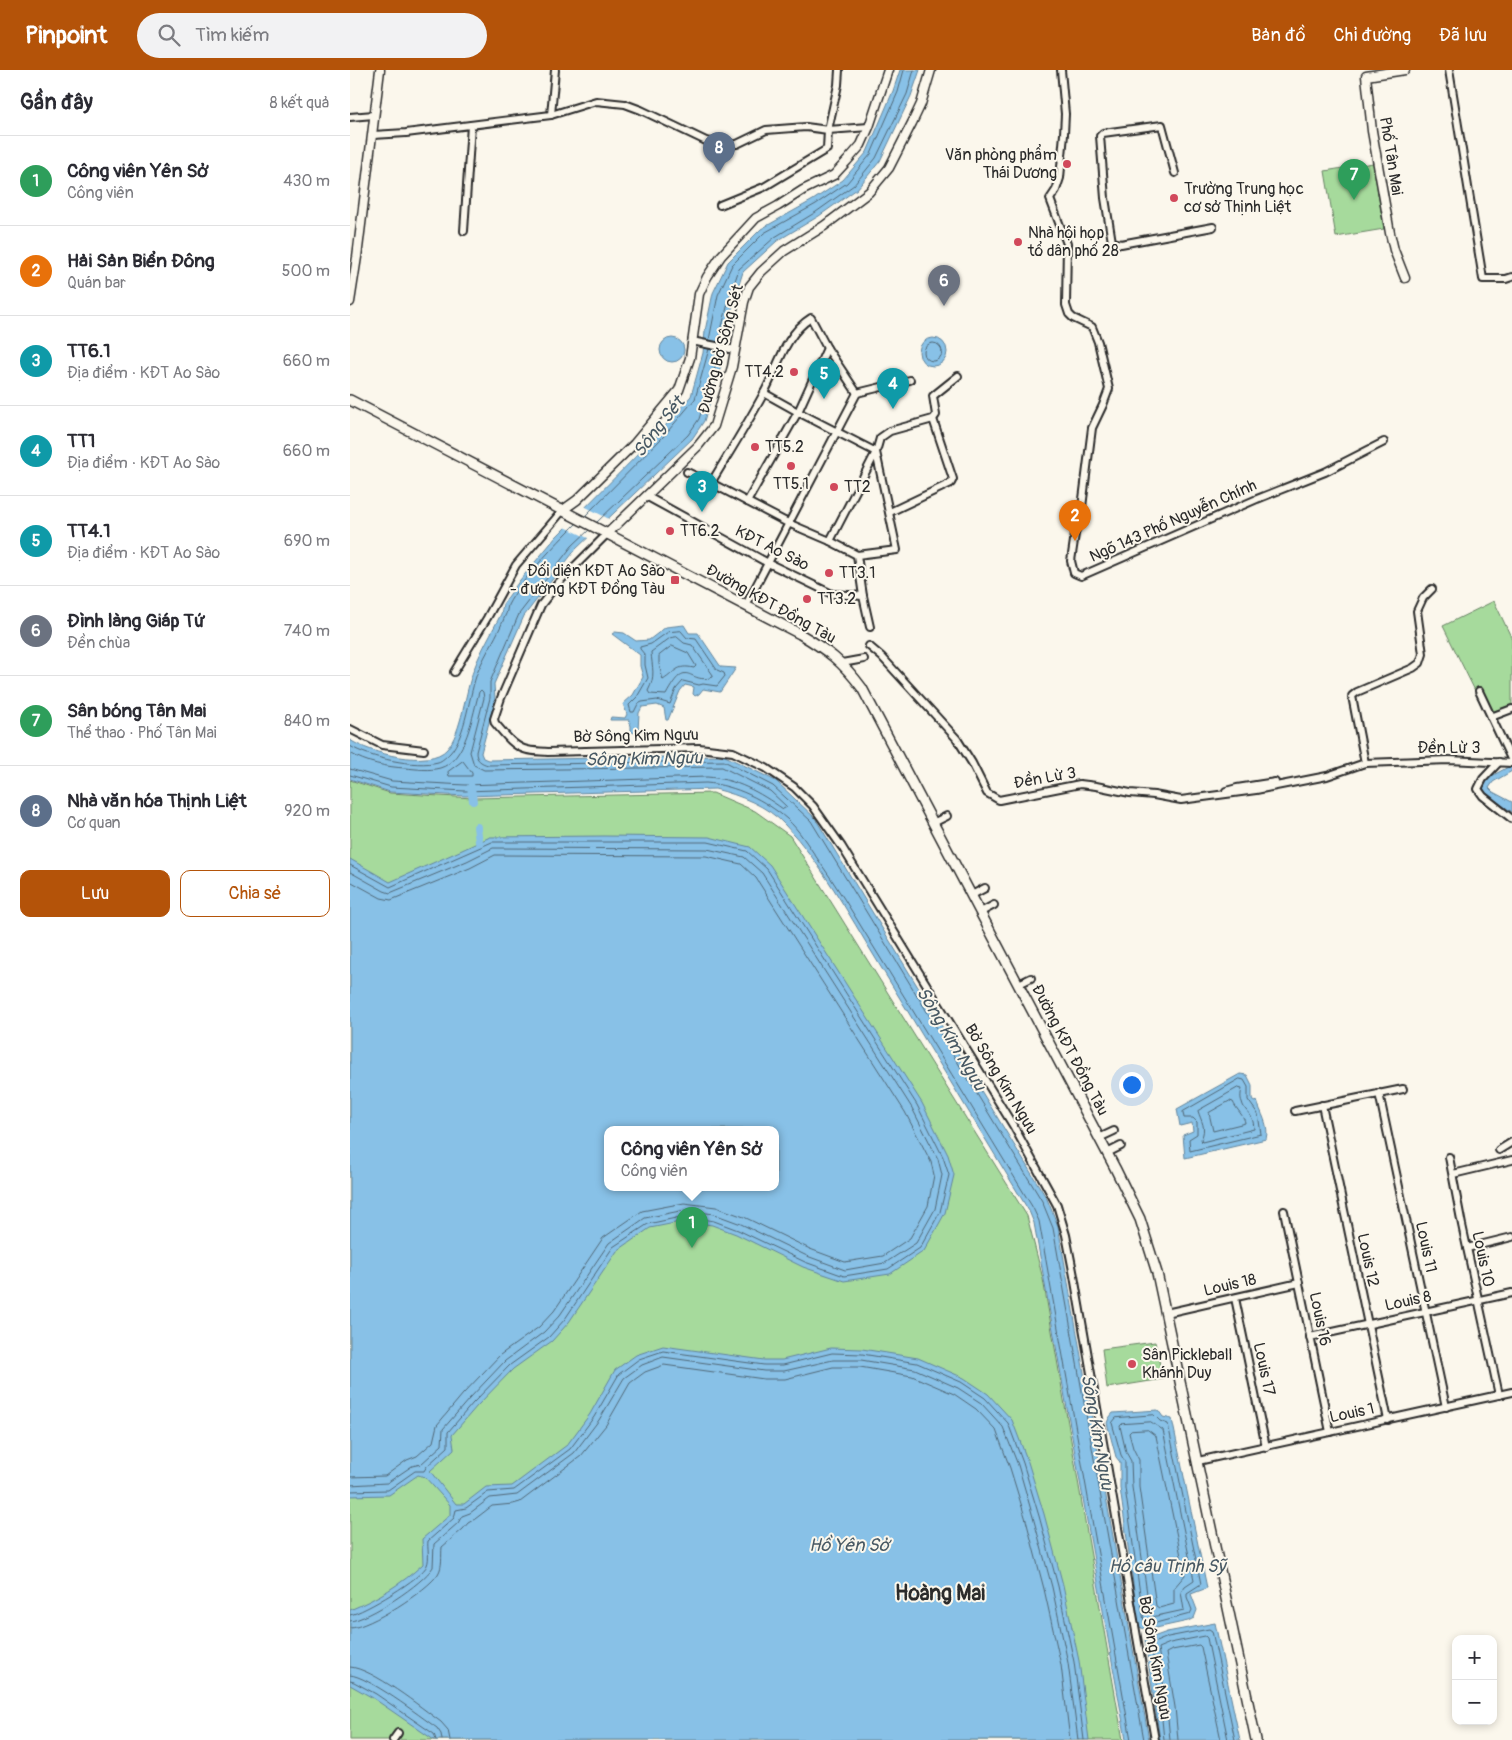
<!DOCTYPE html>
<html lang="vi">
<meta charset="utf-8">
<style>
:root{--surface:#fff;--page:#f2f2f3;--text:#2b2b33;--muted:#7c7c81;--line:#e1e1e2;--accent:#b45309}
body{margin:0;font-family:Pangolin,sans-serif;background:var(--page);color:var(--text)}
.controls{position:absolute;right:15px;bottom:15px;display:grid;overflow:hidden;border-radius:10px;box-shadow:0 2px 8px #0003}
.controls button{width:45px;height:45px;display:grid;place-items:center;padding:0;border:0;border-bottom:1px solid var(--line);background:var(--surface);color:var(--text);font:25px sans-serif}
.you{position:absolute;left:781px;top:1014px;width:18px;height:18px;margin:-12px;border:4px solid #fff;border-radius:50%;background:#1a73e8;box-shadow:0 0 0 8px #1a73e833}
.badge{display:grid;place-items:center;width:32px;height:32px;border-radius:50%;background:var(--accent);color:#fff;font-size:16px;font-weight:700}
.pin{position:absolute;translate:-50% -41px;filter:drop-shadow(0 1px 2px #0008)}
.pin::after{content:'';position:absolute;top:26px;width:18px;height:15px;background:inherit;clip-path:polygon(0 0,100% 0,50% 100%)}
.popup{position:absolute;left:254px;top:1056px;width:175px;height:65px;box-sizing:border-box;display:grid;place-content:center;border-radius:10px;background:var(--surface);filter:drop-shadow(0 1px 4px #0005);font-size:16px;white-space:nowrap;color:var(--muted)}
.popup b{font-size:19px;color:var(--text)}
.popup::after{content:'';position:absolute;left:50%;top:100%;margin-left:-10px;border:10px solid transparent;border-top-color:var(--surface)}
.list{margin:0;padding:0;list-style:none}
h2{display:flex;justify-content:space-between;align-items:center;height:65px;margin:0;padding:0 20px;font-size:21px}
h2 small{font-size:16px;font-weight:400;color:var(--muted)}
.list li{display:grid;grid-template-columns:32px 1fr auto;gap:15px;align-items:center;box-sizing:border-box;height:90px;padding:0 20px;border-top:1px solid var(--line)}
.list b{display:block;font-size:19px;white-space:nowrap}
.list p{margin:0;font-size:16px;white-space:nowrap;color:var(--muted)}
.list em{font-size:16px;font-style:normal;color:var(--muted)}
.actions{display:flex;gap:10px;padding:15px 20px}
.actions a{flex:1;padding:11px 0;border:1px solid var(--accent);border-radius:10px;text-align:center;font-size:18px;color:var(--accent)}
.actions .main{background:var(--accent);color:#fff}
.icon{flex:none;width:28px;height:28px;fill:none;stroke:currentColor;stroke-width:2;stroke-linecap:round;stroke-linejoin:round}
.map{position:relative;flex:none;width:1162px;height:1670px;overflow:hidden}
header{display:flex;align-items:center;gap:30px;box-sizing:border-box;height:70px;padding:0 25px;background:var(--accent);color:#fff}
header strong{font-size:24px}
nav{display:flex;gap:28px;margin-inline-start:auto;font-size:18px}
.search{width:350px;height:45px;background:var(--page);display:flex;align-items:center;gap:12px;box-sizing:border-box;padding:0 18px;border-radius:28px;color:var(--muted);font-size:19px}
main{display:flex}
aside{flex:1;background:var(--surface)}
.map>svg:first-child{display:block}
</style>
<header>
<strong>Pinpoint</strong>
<div class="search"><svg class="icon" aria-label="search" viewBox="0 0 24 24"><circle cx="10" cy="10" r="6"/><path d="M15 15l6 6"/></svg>Tìm kiếm</div>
<nav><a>Bản đồ</a><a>Chỉ đường</a><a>Đã lưu</a></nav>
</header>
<main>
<aside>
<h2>Gần đây<small>8 kết quả</small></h2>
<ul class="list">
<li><span class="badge" style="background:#2e9e5b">1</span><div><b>Công viên Yên Sở</b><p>Công viên</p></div><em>430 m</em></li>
<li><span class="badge" style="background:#e8710a">2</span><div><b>Hải Sản Biển Đông</b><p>Quán bar</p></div><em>500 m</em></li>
<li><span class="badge" style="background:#0f9aa8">3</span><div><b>TT6.1</b><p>Địa điểm · KĐT Ao Sào</p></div><em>660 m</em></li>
<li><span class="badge" style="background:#0f9aa8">4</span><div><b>TT1</b><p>Địa điểm · KĐT Ao Sào</p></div><em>660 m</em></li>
<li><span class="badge" style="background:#0f9aa8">5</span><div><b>TT4.1</b><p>Địa điểm · KĐT Ao Sào</p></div><em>690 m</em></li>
<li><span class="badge" style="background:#6b7280">6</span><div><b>Đình làng Giáp Tứ</b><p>Đền chùa</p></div><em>740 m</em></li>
<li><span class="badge" style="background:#2e9e5b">7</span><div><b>Sân bóng Tân Mai</b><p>Thể thao · Phố Tân Mai</p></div><em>840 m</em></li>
<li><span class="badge" style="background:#5c6f8a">8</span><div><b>Nhà văn hóa Thịnh Liệt</b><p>Cơ quan</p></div><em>920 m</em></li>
</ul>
<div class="actions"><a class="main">Lưu</a><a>Chia sẻ</a></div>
</aside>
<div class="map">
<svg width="1162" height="1670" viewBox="0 0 1162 1670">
<rect width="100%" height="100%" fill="#fbf7ec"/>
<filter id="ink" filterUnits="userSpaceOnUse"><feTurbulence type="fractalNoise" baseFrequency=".02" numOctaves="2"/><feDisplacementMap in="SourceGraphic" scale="10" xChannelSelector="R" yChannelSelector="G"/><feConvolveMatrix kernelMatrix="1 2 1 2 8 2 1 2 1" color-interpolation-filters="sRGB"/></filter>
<g filter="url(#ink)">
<g fill="#a6da9c" stroke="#688264" fill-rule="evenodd">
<polygon points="1023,93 1034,159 986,167 975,101"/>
<polygon points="1144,531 1162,569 1162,638 1138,647 1093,556"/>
<path d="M0,710l40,13 83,5 240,-5 42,18 35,25 237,380 16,63 80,461h-773zM258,1059h168v58h-168z"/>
<polygon points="805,1272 813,1309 757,1318 752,1279"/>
</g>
<g fill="#88c1e7" stroke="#63859c" fill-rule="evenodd">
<path d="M550,0h20l-9,26 -31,65 -23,28 -38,27 -42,25 -34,31 -8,25 -9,34 -1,21 -21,69 -12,18 -116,110 -52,67 -30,68 1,15 -14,54 2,5 5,2 237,-4 51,25 39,37 232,381 11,27 91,514h-23l-92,-517 -5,-12c-51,-84 -102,-168 -153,-252 -27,-44 -55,-97 -91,-134 -17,-19 -46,-30 -70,-36l-250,7 -75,-4 -40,-13v-39c19,13 80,29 97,9 15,-17 18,-58 27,-80 7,-19 18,-37 27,-55l2,-10 17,-24 36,-43 103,-104 32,-37 12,-43 2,-22 8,-38 15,-31 33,-33 52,-29 30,-20 24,-28 26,-61z"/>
<circle cx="322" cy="280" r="12"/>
<circle cx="583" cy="282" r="14"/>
<polygon points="334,555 339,563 348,563 371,597 386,598 370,622 353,619 349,624 345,626 343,624 344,617 335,615 330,621 318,650 316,650 314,638 307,635 292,637 289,643 288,661 285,663 281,662 281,656 279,650 260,650 261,647 275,648 277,644 273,634 283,625 293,607 290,596 290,585 262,564 265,562 274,563 286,571 299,570 316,557"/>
<polygon points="1162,695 1162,701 1143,712 1139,718 1143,722 1162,732 1162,742 1136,724 1132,715 1136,709"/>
<path d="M254,766l105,1 41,10 20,18 152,238 26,52 6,20 -9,38 -21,38 -34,23 -46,7 -41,-14 -67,-33 -24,-9 -27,-4 -35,7 -33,23 -48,71 -17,19 -39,28 -36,37 -25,29 2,14 -24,22 26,33h8l22,-17 26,-1 55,-41 23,-31 25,-44 21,-15 27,-9 101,14h18l49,-12 31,1 56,9 46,20 24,16 24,26 16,42 16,52 19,71 16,76 10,79h-655l-61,-42 -23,-13v-75c26,-11 52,-26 73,-46l-1,-25 28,-24v-10l-25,-28 -7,-2 -29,20 -39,1v-637l40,23 72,-32 28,-13zM258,1059h168v58h-168z"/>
<path d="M890,1004l7,1 5,10v13l2,4 3,-1c3,11 13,25 9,38l-81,19 -2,-23 10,-4 -1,-8 -12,3 -3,-17z"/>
<polygon points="808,1340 813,1347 822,1349 857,1518 841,1524 847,1540 844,1548 838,1551 797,1560 789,1557 770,1418 770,1392 766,1387 757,1353 759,1348 763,1343"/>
<polygon points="865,1553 890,1670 810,1670 795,1570 817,1562"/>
</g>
<polygon fill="#fbf7ec" points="234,436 261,450 240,469 215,457"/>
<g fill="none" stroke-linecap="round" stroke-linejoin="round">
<g stroke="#506776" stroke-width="1">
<polyline points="359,270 368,225 382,195 414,163 466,134 497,113 521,84 548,22 554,0"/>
<circle cx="583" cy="282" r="9"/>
<polyline points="371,273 371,260 380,226 389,199 425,167 466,142 504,115 526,88 557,24 564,0"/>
<polyline points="235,446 313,367 345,329 359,279"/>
<polyline points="247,452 338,365 349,349 370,281"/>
<path d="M239,460l-17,16 -53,68 -29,68v16l-14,54c0,8 5,11 12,13l236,-4 49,25 38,35 231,380 11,27 91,512"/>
<polygon points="331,561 337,568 346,569 367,600 374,603 375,606 367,616 353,614 349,615 333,611 326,619 320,634 307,630 292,632 288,634 284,642 281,642 279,635 287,627 298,608 295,595 295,585 290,579 290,577 301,574 318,562"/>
<path d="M327,567l7,6 8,2 21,30v2c-25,9 -25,-23 -47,18l-16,-1 -2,-3c8,-15 4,-23 3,-39l19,-14z"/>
<path d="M322,576l16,7 8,13 -2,2c-18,-4 -18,4 -31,12l-4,-16v-8z"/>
<path d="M0,676c19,12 66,22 88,16 4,-1 9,-6 12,-9 16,-17 19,-60 28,-82 8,-19 20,-36 27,-55 2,-3 2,-7 3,-11 12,-24 48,-61 68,-81"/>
<path d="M0,683c16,10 37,14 55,15 12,1 24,3 35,0 26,-7 33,-55 39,-76l2,-2 2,2 1,6 -14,54 4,13 10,5 238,-3 48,24 17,16 -4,2c-24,-17 -47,-30 -76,-32l-242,8 -73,-4 -42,-12"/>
<polygon points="113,691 122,703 122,706 99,706 98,702"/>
<path d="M0,705l41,12 74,4 241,-8c29,2 59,17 81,36 12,11 21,26 30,39 19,27 36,55 53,83 55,89 109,178 163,267l6,13 92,519"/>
<polyline points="0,795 40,817 142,772 358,772 397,781 417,799 567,1035 593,1087 599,1105 590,1142 570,1178 538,1199 494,1206 455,1192 388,1160 364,1151 335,1146 298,1154 263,1177 215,1249 199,1267 160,1295 123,1333 98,1362 98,1377 77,1396 74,1401 65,1401 38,1420 0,1421"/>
<polyline points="0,802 34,821 40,823 117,791 143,778 357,779 394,787 412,803 562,1038 588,1089 592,1105 585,1139 566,1173 535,1193 495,1200 457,1186 391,1154 364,1144 335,1140 295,1148 259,1173 210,1245 194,1262 155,1291 119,1329 93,1359 92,1375 71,1394 62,1396 37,1413 0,1415"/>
<polyline points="0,811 31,828 41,830 120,798 145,785 356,786 391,794 406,808 555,1042 581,1092 584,1105 578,1136 560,1168 533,1186 495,1192 460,1179 394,1147 366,1137 334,1133 292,1141 253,1168 204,1241 189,1257 150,1285 113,1324 87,1355 83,1372 67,1386 57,1390 35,1406 0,1407"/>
<polygon points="890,1009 894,1010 898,1017 898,1030 908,1044 911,1064 840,1081 839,1069 847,1064 847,1052 843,1048 834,1048 833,1042"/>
<path d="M888,1018l4,1c-1,4 -2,9 0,13 3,12 11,9 12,27l-52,13 -1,-3c6,-11 0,-18 -3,-28z"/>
<path d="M880,1031l3,1c3,7 12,15 12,21l-32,8 -4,-18z"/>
<polygon points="804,1345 810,1351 818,1354 851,1514 837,1523 837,1527 842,1540 840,1544 798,1555 794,1552 775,1418 775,1392 771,1385 762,1353 766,1348"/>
<polygon points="801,1352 813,1360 844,1510 835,1516 831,1522 834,1540 802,1547 800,1545 782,1417 781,1391 776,1382 770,1356 772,1354"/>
<polygon points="798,1360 806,1366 835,1505 824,1518 824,1534 809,1538 806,1536 789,1417 789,1390 783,1378 779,1363 781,1361"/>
<path d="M0,1545c13,-2 74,-38 77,-50 3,-7 0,-17 1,-24l26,-23 2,-8 10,-2 22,-16 26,-2 56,-41 24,-32 25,-43 20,-15 24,-8 101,14h19l49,-12 30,1 55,9 44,19 24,16 23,25 15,40 16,53 19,70 16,76 10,78"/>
<path d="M0,1551c18,-1 74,-38 83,-54l1,-23 24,-21 4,-7 8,-3 20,-15 27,-3 57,-42 25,-33 25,-42 18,-13 21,-8 101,14h20l49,-11h28l54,9 43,19 23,15 22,24 15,38 15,52 19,70 16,76 10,77"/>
<path d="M0,1558c19,0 78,-38 88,-54 5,-8 3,-18 4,-27l21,-18 5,-6 7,-4 17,-13 21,-2 7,-2 61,-46 25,-31 24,-42 15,-11 19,-7 100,14h21l48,-12h27l52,9 42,18 22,15 20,21 14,38 16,52 18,69 17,76 9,75"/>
<path d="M0,1597c22,1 72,41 91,55l7,8 2,10"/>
<path d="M0,1605c18,1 70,41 87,53l4,6 1,6"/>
<polyline points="0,1611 4,1612 26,1624 84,1664 86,1670"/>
<polyline points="814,1670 811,1639 801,1574 818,1567 859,1559 862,1561 885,1670"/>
<polyline points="820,1670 817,1638 808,1578 820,1573 855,1566 857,1568 878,1670"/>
<polyline points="828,1670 825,1637 816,1583 822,1580 849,1575 851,1577 871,1670"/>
</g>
<g stroke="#88c1e7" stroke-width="8">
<polyline points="121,717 123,731"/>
<polyline points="127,757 129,772"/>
</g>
<defs>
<g id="minor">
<polyline points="711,0 715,44 714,64 710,108 706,120 700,129 717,174 716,235 719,244 723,248 742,257 748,272 759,319 753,335 742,358 732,437 725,464 721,491 724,503 731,506 907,429 975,402 1034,372"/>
<polyline points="1099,0 1133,209 1156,209 1162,207"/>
<polyline points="201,45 205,0"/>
<polyline points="0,47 24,45"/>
<polyline points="23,65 56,63 201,45 246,31 275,34 291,40 356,71 375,75 387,74 416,60 456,57 478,60 519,57"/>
<polyline points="825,103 812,55 753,63 750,66 755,128 762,172 771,174 863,157"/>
<polyline points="370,135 414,117 477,79 478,60 488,15 489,0"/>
<polyline points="114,161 121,55"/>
<polyline points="342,271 385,280"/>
<polyline points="414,323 448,342 526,382"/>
<polyline points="507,323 560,310"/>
<polyline points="337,402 361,413 438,453 480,471 507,485 547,480 526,382"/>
<path d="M361,413c18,-30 37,-60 53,-90 14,-26 21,-59 47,-75l16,30 30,45"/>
<polyline points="296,426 418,493 482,524 513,526"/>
<polyline points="397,432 448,342 477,278"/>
<polyline points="540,442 601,413 603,409 583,349"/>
<path d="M257,464l-49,49 -17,22 -40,93 -7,21 1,4c8,9 17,22 29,26 8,3 17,2 24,3l151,-4 34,4 33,16 28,19 19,19 29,41 172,280 43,78 9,30 8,41 81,464"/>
<polyline points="480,471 526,382 530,368 540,361 583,349 586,345 583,326 608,306"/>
<polyline points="507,485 513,526 520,557"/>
<polyline points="396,535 507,323"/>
<polyline points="519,576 532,587 607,669 622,693 637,723 649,730 730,714 746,716 780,723 804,725 831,730 906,720 977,706 1015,693 1099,690 1162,693"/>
<polyline points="492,593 514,589"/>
<polyline points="104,602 137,548 166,495 213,440"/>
<polyline points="1129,621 1162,691"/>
<polyline points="1141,647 1162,639"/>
<polyline points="0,659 32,675 74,680"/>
<polyline points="1149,692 1133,709 1128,719 1133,726 1162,749"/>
<polyline points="1015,693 1002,626 1007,622 1063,598 1070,593 1073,584 1067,541 1073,528 1082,519"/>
<polyline points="876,721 887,718 925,712"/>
<polyline points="583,753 597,746"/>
<polyline points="622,825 635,818"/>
<polyline points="631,842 644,835"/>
<polyline points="669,914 681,908"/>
<polyline points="1029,1023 1096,1337"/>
<polyline points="972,1035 1038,1350"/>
<polyline points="945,1041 1053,1019"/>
<polyline points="749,1068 764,1061"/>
<polyline points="1149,1080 1162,1072"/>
<polyline points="757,1083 771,1076"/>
<polyline points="1099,1087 1112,1155 1149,1325"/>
<polyline points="1103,1104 1162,1090"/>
<polyline points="934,1141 980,1362"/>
<polyline points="1117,1178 1162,1167"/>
<polyline points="885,1228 916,1377"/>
<polyline points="816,1243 949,1213"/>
<polyline points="960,1267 1162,1223"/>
<polyline points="848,1391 1162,1322"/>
<polyline points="43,1670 48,1663"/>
</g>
<g id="tertiary">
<polyline points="1055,0 1016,6 1022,61 1040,163 1044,180 1055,208"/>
<polyline points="0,232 7,187 30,0"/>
<polyline points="213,440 227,430 284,374 329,320 340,288 349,224 357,207 371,186 406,148 428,136 453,120 484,105 497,91 511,75 519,57 538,0"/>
<polyline points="257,464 348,376 364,356 382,297 394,232 399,217 411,202 434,181 474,156 519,122 539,98 562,53 571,34 581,0"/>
</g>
<path id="secondary" d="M0,330l450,234c27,16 43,28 62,54l253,480 25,51 17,54 99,467"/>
</defs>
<use href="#minor" stroke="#2b2b2b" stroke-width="10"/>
<use href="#tertiary" stroke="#2b2b2b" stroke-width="11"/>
<use href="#secondary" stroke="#2b2b2b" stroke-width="12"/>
<use href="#minor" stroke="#fbf7ec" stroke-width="6"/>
<use href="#tertiary" stroke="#fbf7ec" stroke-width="8"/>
<use href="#secondary" stroke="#fbf7ec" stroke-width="9"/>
</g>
</g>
<g fill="#d1495b" stroke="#fbf7ec" stroke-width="2">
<circle cx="717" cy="94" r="5"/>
<circle cx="824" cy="128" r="5"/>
<circle cx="668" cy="172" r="5"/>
<circle cx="444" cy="302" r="5"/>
<circle cx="405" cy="377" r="5"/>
<circle cx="441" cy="396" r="5"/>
<circle cx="484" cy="417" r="5"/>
<circle cx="320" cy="461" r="5"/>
<circle cx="479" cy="503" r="5"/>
<rect x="320" y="505" width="10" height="10" rx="2.5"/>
<circle cx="457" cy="529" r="5"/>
<circle cx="782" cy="1294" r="5"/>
</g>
<g text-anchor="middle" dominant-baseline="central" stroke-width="4" stroke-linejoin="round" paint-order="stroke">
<g font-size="16" fill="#2b2b2b" stroke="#fbf7ec" text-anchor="start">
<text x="707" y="85" text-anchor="end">Văn phòng phẩm<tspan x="707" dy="18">Thái Dương</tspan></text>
<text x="834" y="119">Trường Trung học<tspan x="834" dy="18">cơ sở Thịnh Liệt</tspan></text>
<text x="678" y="163">Nhà hội họp<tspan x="678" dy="18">tổ dân phố 28</tspan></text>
<text x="434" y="302" text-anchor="end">TT4.2</text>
<text x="415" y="377">TT5.2</text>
<text x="441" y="414" text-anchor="middle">TT5.1</text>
<text x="494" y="417">TT2</text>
<text x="330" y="461">TT6.2</text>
<text x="315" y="501" text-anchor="end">Đối diện KĐT Ao Sào<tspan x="315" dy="18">- đường KĐT Đồng Tàu</tspan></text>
<text x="489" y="503">TT3.1</text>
<text x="467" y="529">TT3.2</text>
<text x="792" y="1285">Sân Pickleball<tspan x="792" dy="18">Khánh Duy</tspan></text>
</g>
<g font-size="16" fill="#2b2b2b" stroke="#fbf7ec">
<text transform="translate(1041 86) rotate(81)">Phố Tân Mai</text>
<text transform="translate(371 279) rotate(-75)">Đường Bờ Sông Sét</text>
<text transform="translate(823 451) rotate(-24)">Ngõ 143 Phố Nguyễn Chính</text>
<text transform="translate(422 478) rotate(27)">KĐT Ao Sào</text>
<text transform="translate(421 534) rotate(29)">Đường KĐT Đồng Tàu</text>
<text transform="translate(286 666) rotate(-1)">Bờ Sông Kim Ngưu</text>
<text x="1099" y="678">Đền Lừ 3</text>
<text transform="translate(695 708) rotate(-10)">Đền Lừ 3</text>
<text transform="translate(720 980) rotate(62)">Đường KĐT Đồng Tàu</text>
<text transform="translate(651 1009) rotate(59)">Bờ Sông Kim Ngưu</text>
<text transform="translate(1076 1177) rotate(78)">Louis 11</text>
<text transform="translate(1133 1189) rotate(78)">Louis 10</text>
<text transform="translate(1018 1190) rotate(78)">Louis 12</text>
<text transform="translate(880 1215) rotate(-13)">Louis 18</text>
<text transform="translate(1058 1231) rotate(-12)">Louis 8</text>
<text transform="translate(970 1249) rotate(78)">Louis 16</text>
<text transform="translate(914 1299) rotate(78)">Louis 17</text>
<text transform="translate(1002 1343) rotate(-12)">Louis 1</text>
<text transform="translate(805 1588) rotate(80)">Bờ Sông Kim Ngưu</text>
</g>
<g font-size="18" font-style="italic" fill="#475863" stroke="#fbf7ec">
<text transform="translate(309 357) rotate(-52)">Sông Sét</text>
<text transform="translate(294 689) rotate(-1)">Sông Kim Ngưu</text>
<text transform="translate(601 969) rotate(59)">Sông Kim Ngưu</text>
<text transform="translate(747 1362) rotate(80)">Sông Kim Ngưu</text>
<text x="499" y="1475">Hồ Yên Sở</text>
<text x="817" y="1496">Hồ câu Trịnh Sỹ</text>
</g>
<g font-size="21" font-weight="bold" fill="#2b2b2b" stroke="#fbf7ec">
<text x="590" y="1523">Hoàng Mai</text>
</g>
</g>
</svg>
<div class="controls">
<button>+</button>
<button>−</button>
</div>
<div class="you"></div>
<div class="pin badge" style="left:342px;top:1178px;background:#2e9e5b">1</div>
<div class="popup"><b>Công viên Yên Sở</b>Công viên</div>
<div class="pin badge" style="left:725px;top:471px;background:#e8710a">2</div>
<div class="pin badge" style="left:352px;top:442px;background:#0f9aa8">3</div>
<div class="pin badge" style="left:543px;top:339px;background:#0f9aa8">4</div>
<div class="pin badge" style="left:474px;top:329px;background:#0f9aa8">5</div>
<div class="pin badge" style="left:594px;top:236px;background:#6b7280">6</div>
<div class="pin badge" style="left:1004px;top:130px;background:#2e9e5b">7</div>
<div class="pin badge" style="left:369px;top:103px;background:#5c6f8a">8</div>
</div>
</main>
